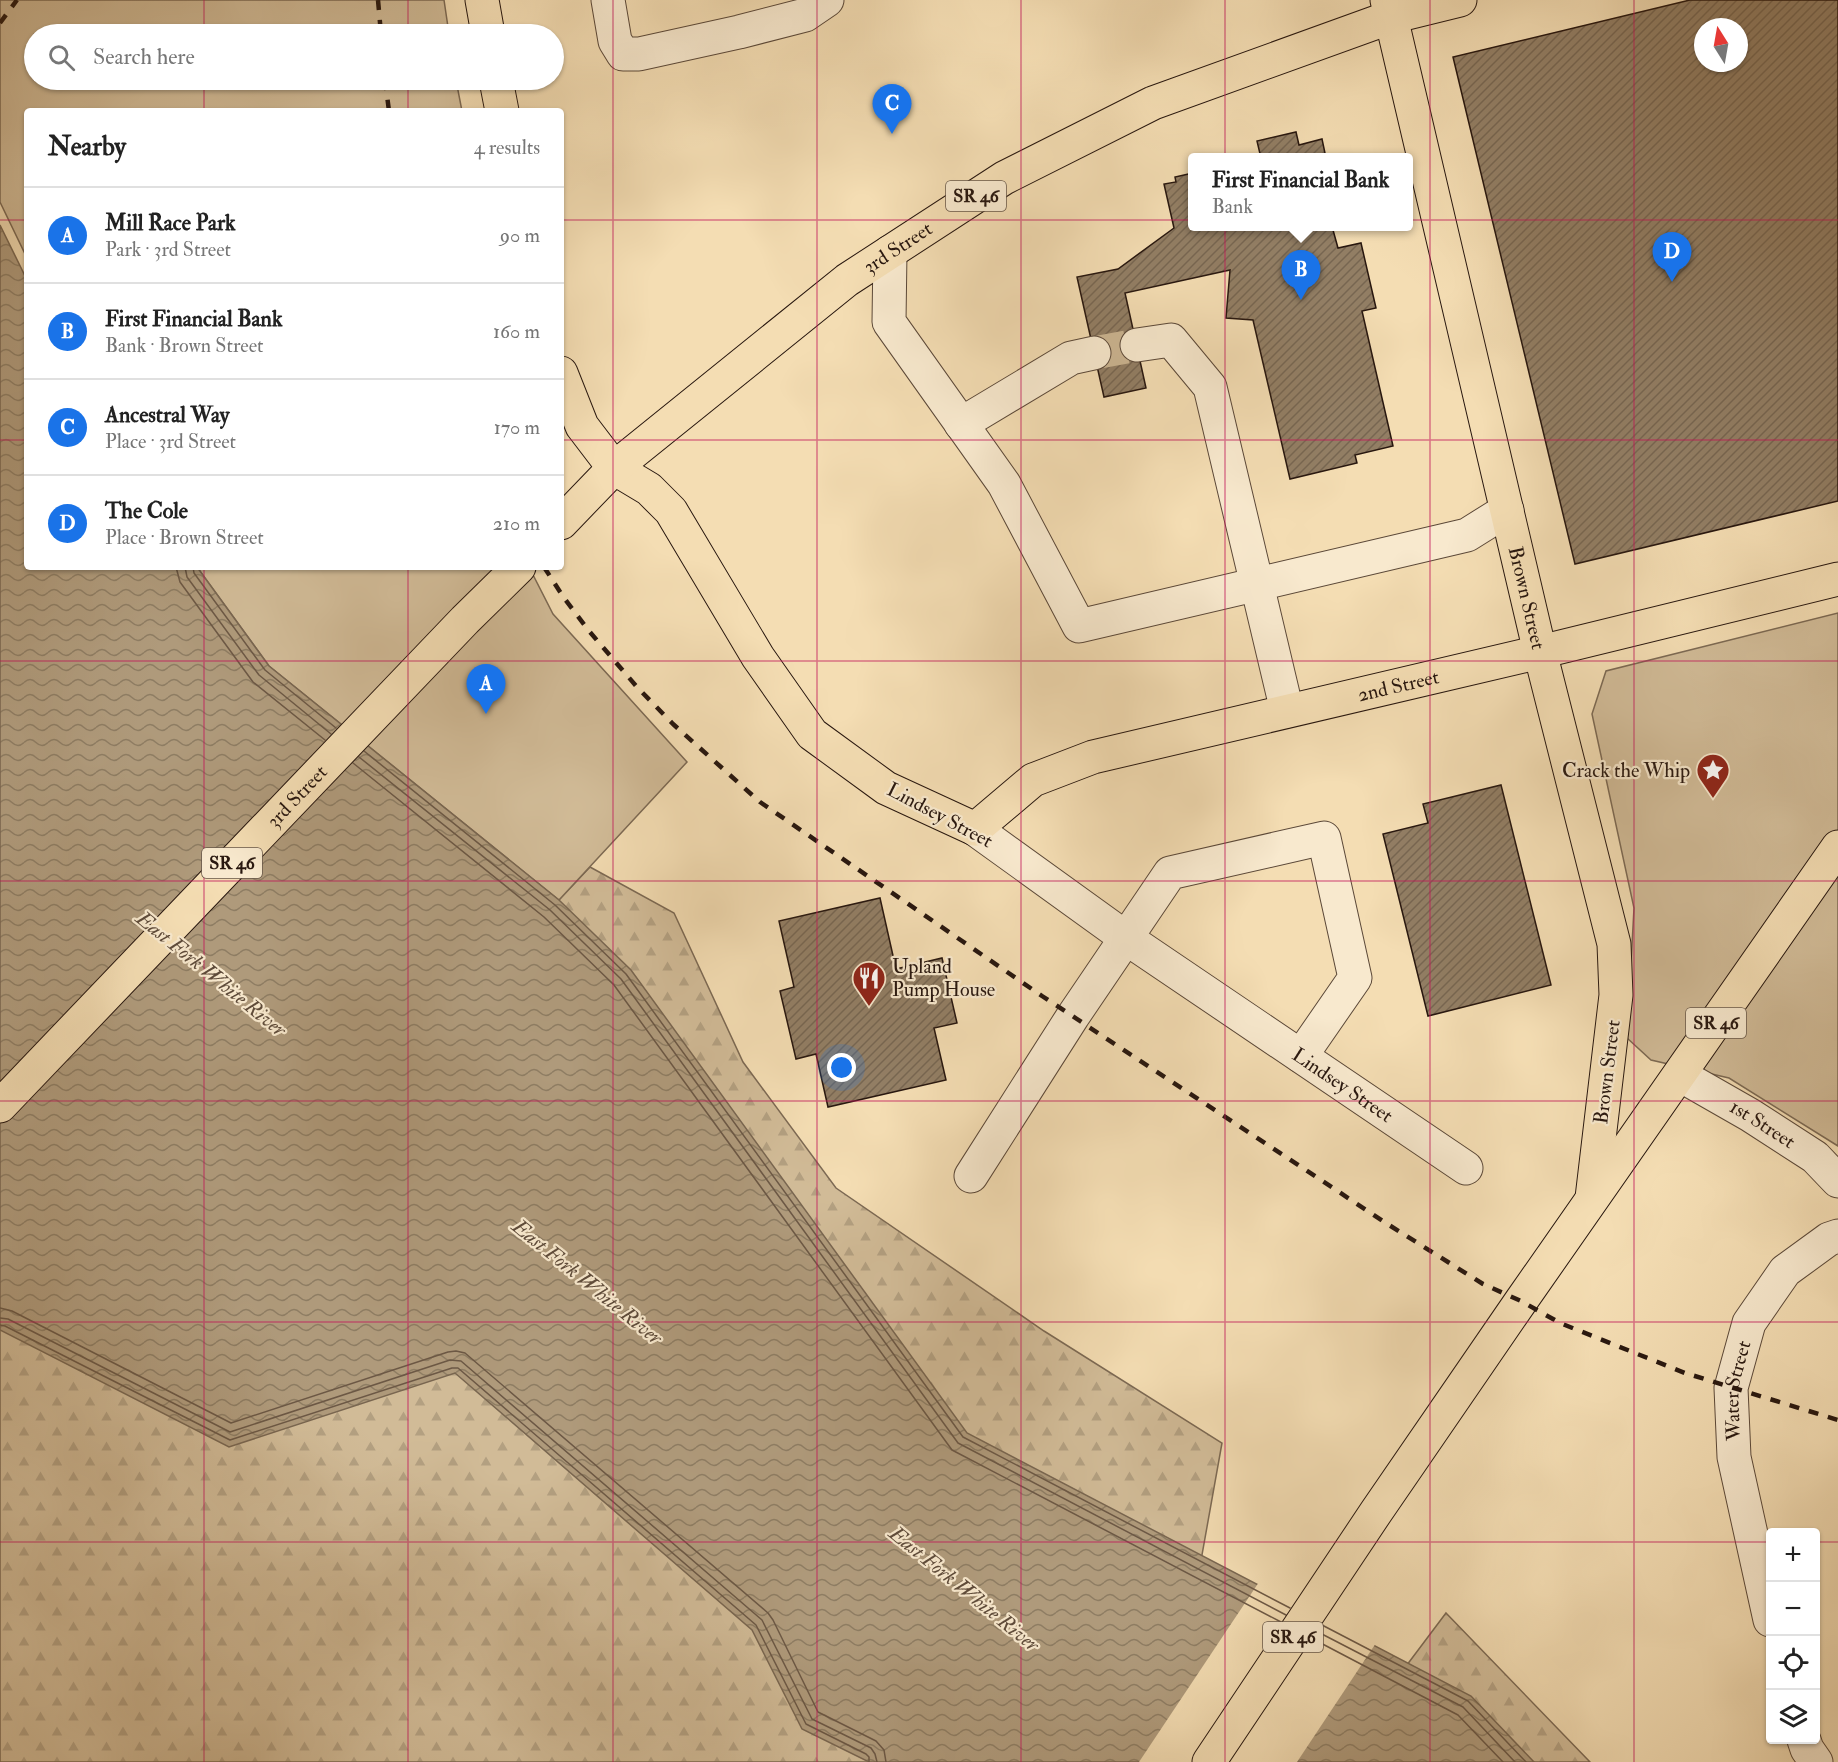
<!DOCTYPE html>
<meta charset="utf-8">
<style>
:root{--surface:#fff;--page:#f2f2f2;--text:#222;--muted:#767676;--line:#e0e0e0;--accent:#1a73e8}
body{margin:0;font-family:"IM FELL Double Pica",serif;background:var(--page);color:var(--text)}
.controls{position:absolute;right:18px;bottom:18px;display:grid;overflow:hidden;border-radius:6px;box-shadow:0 2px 4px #0004}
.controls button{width:54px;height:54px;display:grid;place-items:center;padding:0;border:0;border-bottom:2px solid var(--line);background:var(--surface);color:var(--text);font:30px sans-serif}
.compass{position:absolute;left:1694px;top:18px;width:54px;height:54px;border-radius:50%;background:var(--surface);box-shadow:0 2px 4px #0004;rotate:349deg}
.you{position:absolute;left:842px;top:1068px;width:21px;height:21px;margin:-15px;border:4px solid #fff;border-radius:50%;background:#1a73e8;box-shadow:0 0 0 9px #1a73e833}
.badge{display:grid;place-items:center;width:39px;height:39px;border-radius:50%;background:var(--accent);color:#fff;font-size:20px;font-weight:700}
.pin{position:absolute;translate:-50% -50px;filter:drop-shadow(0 2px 3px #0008)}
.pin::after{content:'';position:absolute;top:32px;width:21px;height:18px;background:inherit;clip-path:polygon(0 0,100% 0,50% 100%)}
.popup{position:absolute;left:1188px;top:153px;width:225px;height:78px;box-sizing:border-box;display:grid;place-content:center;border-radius:6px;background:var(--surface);filter:drop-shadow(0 2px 4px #0005);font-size:20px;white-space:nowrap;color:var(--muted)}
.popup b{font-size:22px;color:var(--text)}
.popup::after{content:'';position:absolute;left:50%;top:100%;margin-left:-12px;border:12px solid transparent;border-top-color:var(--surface)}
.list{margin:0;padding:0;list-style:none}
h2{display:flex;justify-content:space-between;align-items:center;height:78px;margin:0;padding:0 24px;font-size:26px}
h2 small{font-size:20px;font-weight:400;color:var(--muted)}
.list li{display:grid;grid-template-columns:39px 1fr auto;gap:18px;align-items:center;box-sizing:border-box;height:96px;padding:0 24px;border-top:2px solid var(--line)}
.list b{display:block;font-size:22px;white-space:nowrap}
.list p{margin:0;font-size:20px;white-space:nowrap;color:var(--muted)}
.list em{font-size:20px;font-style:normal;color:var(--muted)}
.icon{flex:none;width:33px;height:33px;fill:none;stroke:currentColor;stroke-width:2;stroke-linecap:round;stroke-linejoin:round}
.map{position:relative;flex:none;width:1838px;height:1762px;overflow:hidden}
.search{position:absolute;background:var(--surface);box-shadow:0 2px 4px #0004;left:24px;top:24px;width:540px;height:66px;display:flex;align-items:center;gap:15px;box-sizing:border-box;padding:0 21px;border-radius:33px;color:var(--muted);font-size:22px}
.panel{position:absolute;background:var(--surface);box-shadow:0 2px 4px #0004;left:24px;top:108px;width:540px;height:462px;border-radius:6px}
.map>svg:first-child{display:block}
</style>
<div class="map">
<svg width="1838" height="1762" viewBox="0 0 1838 1762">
<defs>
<pattern id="forest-firs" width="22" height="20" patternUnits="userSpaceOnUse" patternTransform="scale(1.5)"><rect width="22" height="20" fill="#d1bb97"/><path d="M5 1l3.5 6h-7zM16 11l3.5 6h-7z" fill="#b3a081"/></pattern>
<pattern id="water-waves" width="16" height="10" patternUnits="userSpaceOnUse" patternTransform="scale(1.5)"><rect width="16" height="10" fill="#af9a7b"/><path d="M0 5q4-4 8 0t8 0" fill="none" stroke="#8e7d63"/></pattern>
<pattern id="building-hatch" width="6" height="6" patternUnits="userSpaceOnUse" patternTransform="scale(1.5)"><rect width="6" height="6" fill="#927e64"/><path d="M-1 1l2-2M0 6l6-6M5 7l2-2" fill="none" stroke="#776651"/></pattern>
</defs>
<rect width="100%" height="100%" fill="#f4ddb3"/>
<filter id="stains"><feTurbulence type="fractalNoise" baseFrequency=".00333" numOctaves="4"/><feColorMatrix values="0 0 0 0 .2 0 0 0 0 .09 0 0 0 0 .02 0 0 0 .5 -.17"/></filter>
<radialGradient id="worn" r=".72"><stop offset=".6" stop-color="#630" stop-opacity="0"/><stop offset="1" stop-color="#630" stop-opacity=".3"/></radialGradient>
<g fill="url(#forest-firs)" stroke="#7c6953" stroke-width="1.5">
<polygon points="590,867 674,913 743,1062 836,1188 1044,1331 1222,1443 1195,1594 1092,1762 0,1762 0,1164 559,900"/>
<polygon points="1446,1613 1590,1762 1334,1762"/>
</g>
<g fill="#d1bb97" stroke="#7c6953" stroke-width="1.5">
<polygon points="0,0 444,0 449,34 34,34 34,80 456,80 462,111 27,111 27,258 0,202"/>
<polygon points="197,567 529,567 553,614 687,762 559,900 269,666"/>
<polygon points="1838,613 1838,1146 1729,1078 1651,1060 1627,1038 1634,908 1592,714 1606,671"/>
</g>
<polygon fill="url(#water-waves)" stroke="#796650" stroke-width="1.5" points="0,225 27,280 27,567 197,567 269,666 559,900 631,970 967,1433 1471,1696 1534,1762 869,1762 802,1729 752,1630 455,1373 229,1447 0,1330"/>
<polygon fill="#f4ddb3" points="1259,1582 1376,1643 1297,1762 1139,1762"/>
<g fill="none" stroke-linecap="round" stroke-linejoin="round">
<g stroke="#6c5845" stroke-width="1.5">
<polyline points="176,567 180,582 253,682 325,740"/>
<polyline points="185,567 187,577 259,675 331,734"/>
<polyline points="193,567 194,573 265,670 336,728"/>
<polyline points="364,751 555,905 626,974 963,1437 1290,1608"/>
<polyline points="359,757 550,910 621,979 958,1443 1286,1615"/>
<polyline points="353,763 544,917 614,985 952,1450 1281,1622"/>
<polyline points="0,1308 12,1311 231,1423 448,1352 456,1351 465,1353 768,1613 773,1620 818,1712 876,1741 884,1750 886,1762"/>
<polyline points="0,1318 8,1319 230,1432 450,1360 461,1361 762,1620 812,1719 871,1748 875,1754 877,1762"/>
<polyline points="0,1325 5,1326 230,1440 452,1368 458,1368 756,1625 806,1724 866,1754 869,1757 869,1762"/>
<polyline points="1322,1625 1468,1701 1526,1762"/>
<polyline points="1318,1632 1463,1707 1515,1762"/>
<polyline points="1313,1639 1458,1715 1503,1762"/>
</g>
</g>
<g fill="url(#building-hatch)" stroke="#28170f" stroke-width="1.5" fill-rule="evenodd">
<path d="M1690,0h148v501l-263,63 -122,-507zM1703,27h36v36h-36z"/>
<polygon points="1296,132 1299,145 1322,139 1326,158 1261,158 1257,141"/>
<polygon points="1193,173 1193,226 1342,226 1342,228 1333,230 1338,248 1361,243 1376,308 1362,311 1393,446 1355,455 1357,463 1290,479 1253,320 1226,318 1230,270 1125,293 1146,388 1104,397 1077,277 1118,269 1174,228 1164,184 1176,182 1175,177"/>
<polygon points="1501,785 1551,985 1428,1016 1383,834 1428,823 1423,804"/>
<polygon points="880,898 896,969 942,958 957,1023 934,1028 946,1080 828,1107 816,1054 796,1059 780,991 794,987 779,921"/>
</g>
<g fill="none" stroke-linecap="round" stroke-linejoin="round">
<polyline stroke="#cbb592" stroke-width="33" stroke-dasharray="33 16" stroke-linecap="butt" points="1094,353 1137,345"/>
<defs>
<g id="minor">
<polyline points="608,0 615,41 623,54 639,54 739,32 805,15 827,0"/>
<polyline points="890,252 889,322 1004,484 1079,626 1467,535 1507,510"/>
<polyline points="1137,345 1171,340 1210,387 1287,711"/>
<polyline points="961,424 1071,358 1094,353"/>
<path id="s1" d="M975,829l151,109 340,230"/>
<path id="s2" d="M1680,1075l70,40 65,42 23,24"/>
<polyline points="971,1176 1073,1016 1170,873 1324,838 1355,978 1301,1056"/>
<path id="s3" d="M1770,1620l-36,-163 -3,-69 18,-65 36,-52 44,-32 9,-3"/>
<polyline points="1804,1740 1807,1749 1816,1762"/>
</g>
<g id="major">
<polyline points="482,0 488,34"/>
<path id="s4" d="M1387,0l153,652 74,292 2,51 -24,203"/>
<polyline points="496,80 502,111"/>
<path id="s5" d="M561,373l21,53 32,42 35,21 22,22 87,146 54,77 74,54 89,41 58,-49 60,-23 447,-105 298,-73"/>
</g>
<g id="highway">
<path id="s6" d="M561,523l53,-55 233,-188 157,-102 149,-75 238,-86 69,-17"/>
<path id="s7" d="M0,1106l465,-486 54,-53"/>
<polyline points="1209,1762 1376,1512 1521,1301 1838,847"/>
</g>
</defs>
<use href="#minor" stroke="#5b4838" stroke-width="35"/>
<use href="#major" stroke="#28170f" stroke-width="35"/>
<use href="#highway" stroke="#28170f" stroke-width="35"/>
<use href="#minor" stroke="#f8e9ce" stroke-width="33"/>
<use href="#major" stroke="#f4ddb3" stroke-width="33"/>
<use href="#highway" stroke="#f4ddb3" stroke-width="33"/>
<g stroke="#28170f" stroke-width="4.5" stroke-dasharray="10 10" stroke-linecap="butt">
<polyline points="378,0 381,34"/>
<polyline points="0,23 17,0"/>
<polyline points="385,80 389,111"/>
<polyline points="544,567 564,598 589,631 637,687 673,724 760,802 1042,996 1389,1225 1483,1284 1521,1301 1560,1323 1685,1373 1838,1420"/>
</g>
</g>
<path fill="none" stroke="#c2185b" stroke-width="1.5" stroke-opacity="0.55" d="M204,0v34M408,0v34M613,0v1762M817,0v1762M1021,0v1762M1225,0v1762M1430,0v1762M1634,0v1762M204,80v31M408,80v31M0,220h27M561,220h1277M0,440h27M561,440h1277M204,567v1195M408,567v1195M0,661h1838M0,881h1838M0,1101h1838M0,1322h1838M0,1542h1770M1816,1542h22"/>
<defs>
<symbol id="sight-pin" viewBox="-11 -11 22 30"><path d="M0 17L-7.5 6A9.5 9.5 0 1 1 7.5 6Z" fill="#8f2418" stroke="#f8e9ce"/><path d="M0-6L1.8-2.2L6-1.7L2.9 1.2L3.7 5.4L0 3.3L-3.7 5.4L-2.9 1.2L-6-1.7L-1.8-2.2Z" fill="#fff"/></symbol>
<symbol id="restaurant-pin" viewBox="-11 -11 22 30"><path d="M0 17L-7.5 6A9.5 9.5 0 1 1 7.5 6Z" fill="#8f2418" stroke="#f8e9ce"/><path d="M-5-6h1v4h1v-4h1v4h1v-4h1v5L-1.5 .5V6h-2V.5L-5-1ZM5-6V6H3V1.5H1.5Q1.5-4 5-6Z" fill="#fff"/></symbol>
</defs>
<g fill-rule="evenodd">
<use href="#sight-pin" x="1694" y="751" width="38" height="52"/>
<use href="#restaurant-pin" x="850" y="959" width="38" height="52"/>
</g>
<g text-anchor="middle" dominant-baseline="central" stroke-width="4.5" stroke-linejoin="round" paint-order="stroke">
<g fill="#f8e9ce" stroke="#665648" stroke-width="1.5">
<rect x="946" y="181" width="60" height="30" rx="4.5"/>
<rect x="202" y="848" width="60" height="30" rx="4.5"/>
<rect x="1686" y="1008" width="60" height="30" rx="4.5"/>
<rect x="1263" y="1622" width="60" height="30" rx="4.5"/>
</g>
<g font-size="18" font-weight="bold" fill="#28170f">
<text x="976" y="196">SR 46</text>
<text x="232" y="863">SR 46</text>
<text x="1716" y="1023">SR 46</text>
<text x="1293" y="1637">SR 46</text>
</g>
<g font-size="20" fill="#28170f" stroke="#f8e9ce">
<text stroke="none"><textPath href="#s6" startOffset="436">3rd Street</textPath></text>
<text stroke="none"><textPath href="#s4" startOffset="614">Brown Street</textPath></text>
<text stroke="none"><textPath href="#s5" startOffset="1089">2nd Street</textPath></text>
<text stroke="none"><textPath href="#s7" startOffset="429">3rd Street</textPath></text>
<text transform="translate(940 815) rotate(28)">Lindsey Street</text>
<text transform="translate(1607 1072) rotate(-83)">Brown Street</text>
<text stroke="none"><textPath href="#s1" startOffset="448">Lindsey Street</textPath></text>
<text stroke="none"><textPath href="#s2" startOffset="96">1st Street</textPath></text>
<text stroke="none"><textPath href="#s3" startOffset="234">Water Street</textPath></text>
</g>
<g font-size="20" fill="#28170f" stroke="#f8e9ce" text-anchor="end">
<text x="1690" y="770">Crack the Whip</text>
<text x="892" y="966" text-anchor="start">Upland<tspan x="892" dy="23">Pump House</tspan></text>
</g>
<g font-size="21" font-style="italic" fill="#5e4b3a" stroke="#f8e9ce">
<text transform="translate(211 974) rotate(39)">East Fork White River</text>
<text transform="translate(587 1282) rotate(39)">East Fork White River</text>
<text transform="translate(964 1589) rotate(39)">East Fork White River</text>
</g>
</g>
<rect width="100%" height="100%" filter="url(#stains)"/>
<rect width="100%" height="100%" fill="url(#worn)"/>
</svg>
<div class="controls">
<button>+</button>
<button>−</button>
<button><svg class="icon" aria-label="locate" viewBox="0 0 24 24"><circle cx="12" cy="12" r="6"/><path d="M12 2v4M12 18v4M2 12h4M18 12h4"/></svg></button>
<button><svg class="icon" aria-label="layers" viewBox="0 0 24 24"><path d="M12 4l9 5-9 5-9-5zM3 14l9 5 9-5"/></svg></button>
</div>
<svg class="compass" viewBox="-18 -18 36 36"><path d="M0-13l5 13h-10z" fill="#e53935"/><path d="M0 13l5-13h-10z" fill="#767676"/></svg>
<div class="you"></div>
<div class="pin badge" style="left:486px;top:714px">A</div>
<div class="pin badge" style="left:1301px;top:300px">B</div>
<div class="popup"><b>First Financial Bank</b>Bank</div>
<div class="pin badge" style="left:892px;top:134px">C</div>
<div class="pin badge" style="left:1672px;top:282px">D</div>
<div class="search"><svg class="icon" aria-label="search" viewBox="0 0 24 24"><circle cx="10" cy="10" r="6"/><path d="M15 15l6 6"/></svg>Search here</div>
<section class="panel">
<h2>Nearby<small>4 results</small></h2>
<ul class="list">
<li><span class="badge">A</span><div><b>Mill Race Park</b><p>Park · 3rd Street</p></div><em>90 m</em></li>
<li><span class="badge">B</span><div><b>First Financial Bank</b><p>Bank · Brown Street</p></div><em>160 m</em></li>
<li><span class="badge">C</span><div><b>Ancestral Way</b><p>Place · 3rd Street</p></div><em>170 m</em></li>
<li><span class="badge">D</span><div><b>The Cole</b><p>Place · Brown Street</p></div><em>210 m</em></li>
</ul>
</section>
</div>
